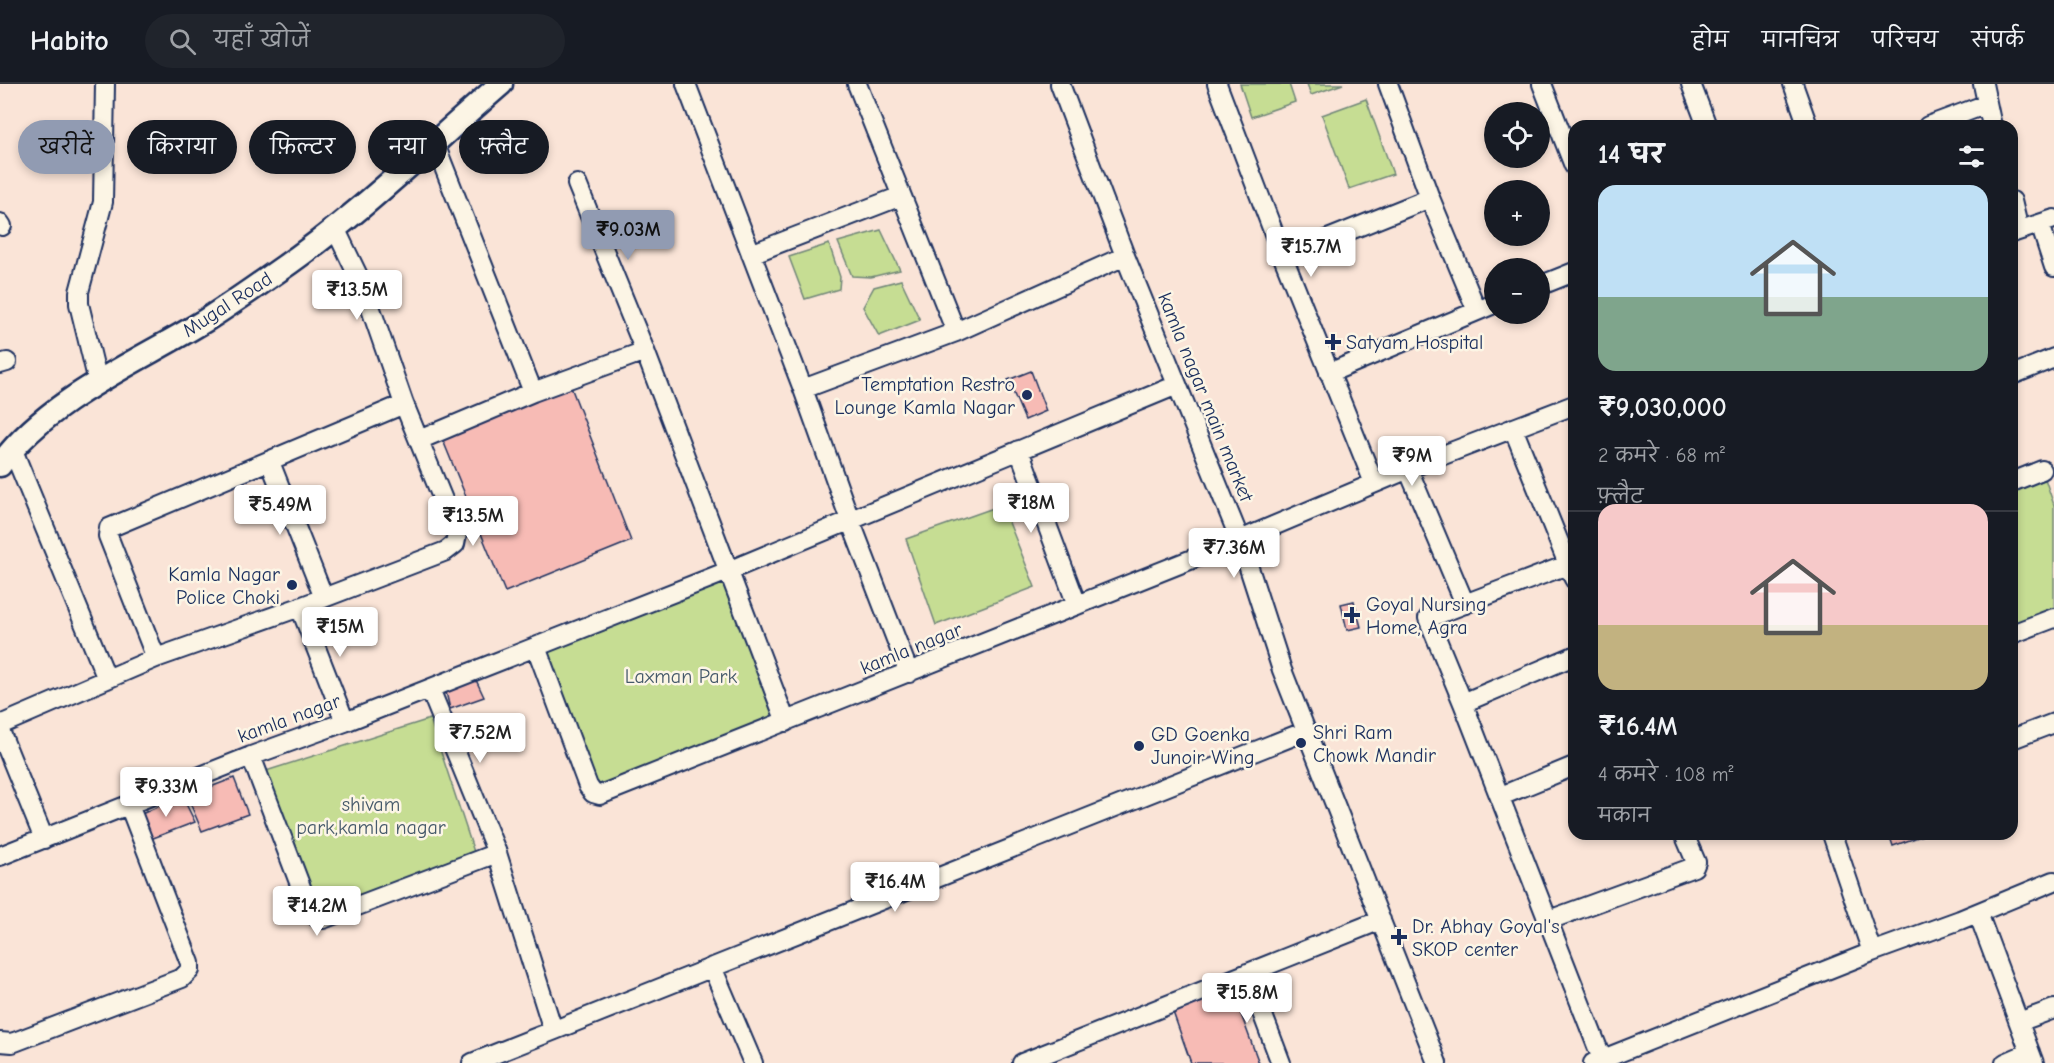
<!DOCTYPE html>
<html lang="hi">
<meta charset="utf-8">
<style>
body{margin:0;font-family:"Comic Neue","Playpen Sans Deva",sans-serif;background:#20242c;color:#f1f3f6;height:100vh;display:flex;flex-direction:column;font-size:22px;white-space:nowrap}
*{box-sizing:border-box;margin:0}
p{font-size:20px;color:#9ea1a6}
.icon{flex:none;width:33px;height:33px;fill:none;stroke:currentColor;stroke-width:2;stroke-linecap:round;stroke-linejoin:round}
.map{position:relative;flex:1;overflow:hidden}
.details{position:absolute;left:1568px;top:36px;width:450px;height:720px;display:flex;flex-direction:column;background:#171b24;border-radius:18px;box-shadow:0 3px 9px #0003}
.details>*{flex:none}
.top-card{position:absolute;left:18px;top:36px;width:570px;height:54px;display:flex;gap:12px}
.tools{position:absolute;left:1484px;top:18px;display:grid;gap:12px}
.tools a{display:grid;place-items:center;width:66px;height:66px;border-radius:50%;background:#171b24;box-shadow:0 3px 9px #0003;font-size:30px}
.price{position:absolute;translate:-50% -51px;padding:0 14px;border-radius:6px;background:#fff;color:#222;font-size:20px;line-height:39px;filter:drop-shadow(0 2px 3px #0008)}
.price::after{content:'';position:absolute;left:50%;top:36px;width:18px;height:14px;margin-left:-9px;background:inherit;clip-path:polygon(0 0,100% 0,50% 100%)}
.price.current{background:#919bb2;color:#111}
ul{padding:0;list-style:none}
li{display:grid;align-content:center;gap:12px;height:318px;padding:0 30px}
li+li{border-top:2px solid #363941}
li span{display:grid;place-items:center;height:186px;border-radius:18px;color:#555}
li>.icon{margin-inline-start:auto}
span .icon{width:108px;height:108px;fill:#fffc;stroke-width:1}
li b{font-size:26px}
h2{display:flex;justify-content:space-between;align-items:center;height:72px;padding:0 30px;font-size:26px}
.pill{padding:0 21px;border-radius:27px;background:#171b24;box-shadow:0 3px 9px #0003;font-size:21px;line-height:54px}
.pill.current{background:#919bb2;color:#111}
header{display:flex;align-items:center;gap:36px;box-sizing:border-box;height:84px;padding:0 30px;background:#171b24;border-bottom:2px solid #363941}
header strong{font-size:28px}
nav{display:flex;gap:33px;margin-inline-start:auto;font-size:21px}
.search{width:420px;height:54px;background:#20242c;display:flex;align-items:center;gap:15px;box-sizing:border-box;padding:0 21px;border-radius:33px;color:#9ea1a6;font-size:22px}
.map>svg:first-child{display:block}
</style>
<header>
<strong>Habito</strong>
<div class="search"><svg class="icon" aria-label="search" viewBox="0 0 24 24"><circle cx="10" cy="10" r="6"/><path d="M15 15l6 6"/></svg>यहाँ खोजें</div>
<nav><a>होम</a><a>मानचित्र</a><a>परिचय</a><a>संपर्क</a></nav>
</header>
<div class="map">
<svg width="2054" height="979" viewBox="0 0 2054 979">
<rect width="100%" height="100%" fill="#fae4d7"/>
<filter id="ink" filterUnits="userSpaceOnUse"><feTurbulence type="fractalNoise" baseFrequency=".0167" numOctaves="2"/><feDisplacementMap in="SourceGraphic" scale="12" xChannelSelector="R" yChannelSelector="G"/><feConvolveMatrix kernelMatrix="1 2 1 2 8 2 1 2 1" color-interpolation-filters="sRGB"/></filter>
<g filter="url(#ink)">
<path fill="#c6dd93" stroke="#708678" stroke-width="1.5" d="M1240 0H1289L1295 18 1251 33Z
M1307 0H1343L1311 11Z
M1366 15 1393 90 1349 105 1322 31Z
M881 146 900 186 871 193 852 192 838 158Z
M829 160 840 193 839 205 805 215 789 173Z
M901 196 920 236 879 252 863 223 874 203Z
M2042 386 2054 421V534L2012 550V398Z
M1002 421 1035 503 936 541 906 455Z
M728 487 786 638 600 711 536 563Z
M430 635 476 774 316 827 266 687Z"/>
<path fill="#f7bbb5" stroke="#1b2f5e" stroke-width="1.5" d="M1031 287 1046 327 1025 336 1008 296Z
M571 303 631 457 505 508 442 354Z
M1354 517 1361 543 1347 546 1341 520Z
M476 596 484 613 450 625 446 608Z
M234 694 248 730 202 747 187 712Z
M182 712 195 738 148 756 137 732Z
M1889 750H1921V752L1893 762Z
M1232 906 1259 979H1191L1173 928Z"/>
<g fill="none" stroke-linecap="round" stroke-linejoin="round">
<g stroke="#1b2f5e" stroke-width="22">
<path id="minor" d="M686 0 803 305 850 436 909 589
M857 0 956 248
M1060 0 1125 172 1240 456 1282 586 1437 979
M1217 0 1283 173 1374 399
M1388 0 1430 114 1477 227
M1542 0 1574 82
M1691 0 1707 42
M1793 0 1808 42
M1983 0 1992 42
M1928 42 1987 20
M434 58 533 308
M577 100 645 267
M2012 117 2019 146
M0 139 2 142
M2040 140 2054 183
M2012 149 2054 135
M751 170 901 112
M1283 173 1430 114
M1539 202 1574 188
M0 280 7 278
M1329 289 1494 220
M2012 291 2054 274
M98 298 79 220V208L103 118 105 0
M803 305 956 248 1125 172
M1513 344 1574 495
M419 356 533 308 645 267 786 638
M12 364 107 595
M1019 366 1077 521
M270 378 324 514
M1408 385 1465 520
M2012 398 2042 386
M300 523 345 638
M2012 550 2054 534
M536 563 588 702 593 709 600 711 1240 456 1425 378 1574 321
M1574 572 1463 619 1602 975
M156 574 108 452 109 444 404 320
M430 605 497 769 553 946
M1463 619 1428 534 1567 481
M0 641 156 574 300 523 446 467 455 460 457 450 404 320 363 202 335 144
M0 647 44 755
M2012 655 2054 639
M251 672 310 827 318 834 323 835 497 769
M1501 712 1574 682
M0 772 251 672 345 638 728 487 1177 301
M1978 829 2034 979
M1549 836 1694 783 1696 778 1684 750
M1872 868 1960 836 2054 797
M712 883 753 979
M1247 889 1281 979
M2019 938 2054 925
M0 958 12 959 182 894 190 886V879L129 721
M472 979 1306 647
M1022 979 1381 836
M1593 979 1872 868 1832 750
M2005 979 2030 968"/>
</g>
<g stroke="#1b2f5e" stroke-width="27">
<path id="tertiary" d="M0 381C49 314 138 278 206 236 231 220 254 204 278 187 358 132 428 63 501 0"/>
</g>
<use href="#minor" stroke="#fcf5e5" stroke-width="18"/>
<use href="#tertiary" stroke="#fcf5e5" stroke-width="22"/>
</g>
</g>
<g fill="#1b2f5e" stroke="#fcf5e5" stroke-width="2">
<path d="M1330 249h6v6h6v6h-6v6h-6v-6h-6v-6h6z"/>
<circle cx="1027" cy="311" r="6"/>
<circle cx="292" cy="501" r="6"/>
<path d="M1349 522h6v6h6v6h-6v6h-6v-6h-6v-6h6z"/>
<circle cx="1301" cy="659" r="6"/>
<circle cx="1139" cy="662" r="6"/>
<path d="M1396 844h6v6h6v6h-6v6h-6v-6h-6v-6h6z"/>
</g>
<g text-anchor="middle" stroke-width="5" stroke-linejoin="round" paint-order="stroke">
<g font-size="20" fill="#1b2f5e" stroke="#fcf5e5">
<text transform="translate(227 220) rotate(-33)" y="7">Mugal Road</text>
<text transform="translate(1206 313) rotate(68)" y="7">kamla nagar main market</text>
<text transform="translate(911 564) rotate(-22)" y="7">kamla nagar</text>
<text transform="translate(289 634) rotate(-20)" y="7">kamla nagar</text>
</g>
<g font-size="20" fill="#1b2f5e" stroke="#fcf5e5" text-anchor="start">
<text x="1346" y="265">Satyam Hospital</text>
<text x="1015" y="307" text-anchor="end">Temptation Restro<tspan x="1015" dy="23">Lounge Kamla Nagar</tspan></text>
<text x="280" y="497" text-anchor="end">Kamla Nagar<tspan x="280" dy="23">Police Choki</tspan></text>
<text x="1366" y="527">Goyal Nursing<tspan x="1366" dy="23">Home, Agra</tspan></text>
<text x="1313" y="655">Shri Ram<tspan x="1313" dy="23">Chowk Mandir</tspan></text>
<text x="1151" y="657">GD Goenka<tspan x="1151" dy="23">Junoir Wing</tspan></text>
<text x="1412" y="849">Dr. Abhay Goyal's<tspan x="1412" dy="23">SKOP center</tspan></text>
</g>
<g font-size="20" fill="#465a6b" stroke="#fcf5e5">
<text x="681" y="599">Laxman Park</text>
<text x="371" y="727">shivam<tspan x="371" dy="23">park,kamla nagar</tspan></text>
</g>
</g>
</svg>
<div class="tools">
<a><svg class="icon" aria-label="locate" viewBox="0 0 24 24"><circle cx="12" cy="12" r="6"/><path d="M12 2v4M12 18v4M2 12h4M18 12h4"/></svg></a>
<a>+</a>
<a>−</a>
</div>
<b class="price current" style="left:628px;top:177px">₹9.03M</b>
<b class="price" style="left:1311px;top:194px">₹15.7M</b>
<b class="price" style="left:357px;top:237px">₹13.5M</b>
<b class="price" style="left:1412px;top:403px">₹9M</b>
<b class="price" style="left:1031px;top:450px">₹18M</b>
<b class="price" style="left:280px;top:452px">₹5.49M</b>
<b class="price" style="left:473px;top:463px">₹13.5M</b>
<b class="price" style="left:1234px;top:495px">₹7.36M</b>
<b class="price" style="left:340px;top:574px">₹15M</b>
<b class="price" style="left:480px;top:680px">₹7.52M</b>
<b class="price" style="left:166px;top:734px">₹9.33M</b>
<b class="price" style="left:895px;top:829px">₹16.4M</b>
<b class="price" style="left:317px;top:853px">₹14.2M</b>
<b class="price" style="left:1247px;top:940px">₹15.8M</b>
<div class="top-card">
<a class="pill current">खरीदें</a>
<a class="pill">किराया</a>
<a class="pill">फ़िल्टर</a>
<a class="pill">नया</a>
<a class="pill">फ़्लैट</a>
</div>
<section class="details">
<h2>14 घर<svg class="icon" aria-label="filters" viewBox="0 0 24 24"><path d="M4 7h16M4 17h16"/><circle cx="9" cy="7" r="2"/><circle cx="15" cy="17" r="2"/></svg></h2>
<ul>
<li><span style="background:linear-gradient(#bfe0f5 60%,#7fa58c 0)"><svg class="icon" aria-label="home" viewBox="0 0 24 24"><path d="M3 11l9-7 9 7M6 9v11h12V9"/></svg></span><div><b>₹9,030,000</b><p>2 कमरे · 68 m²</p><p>फ़्लैट</p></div></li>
<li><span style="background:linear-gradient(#f6c9c9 65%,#c2b280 0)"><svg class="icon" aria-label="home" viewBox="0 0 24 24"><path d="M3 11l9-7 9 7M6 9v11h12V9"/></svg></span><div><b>₹16.4M</b><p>4 कमरे · 108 m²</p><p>मकान</p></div></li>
</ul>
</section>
</div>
